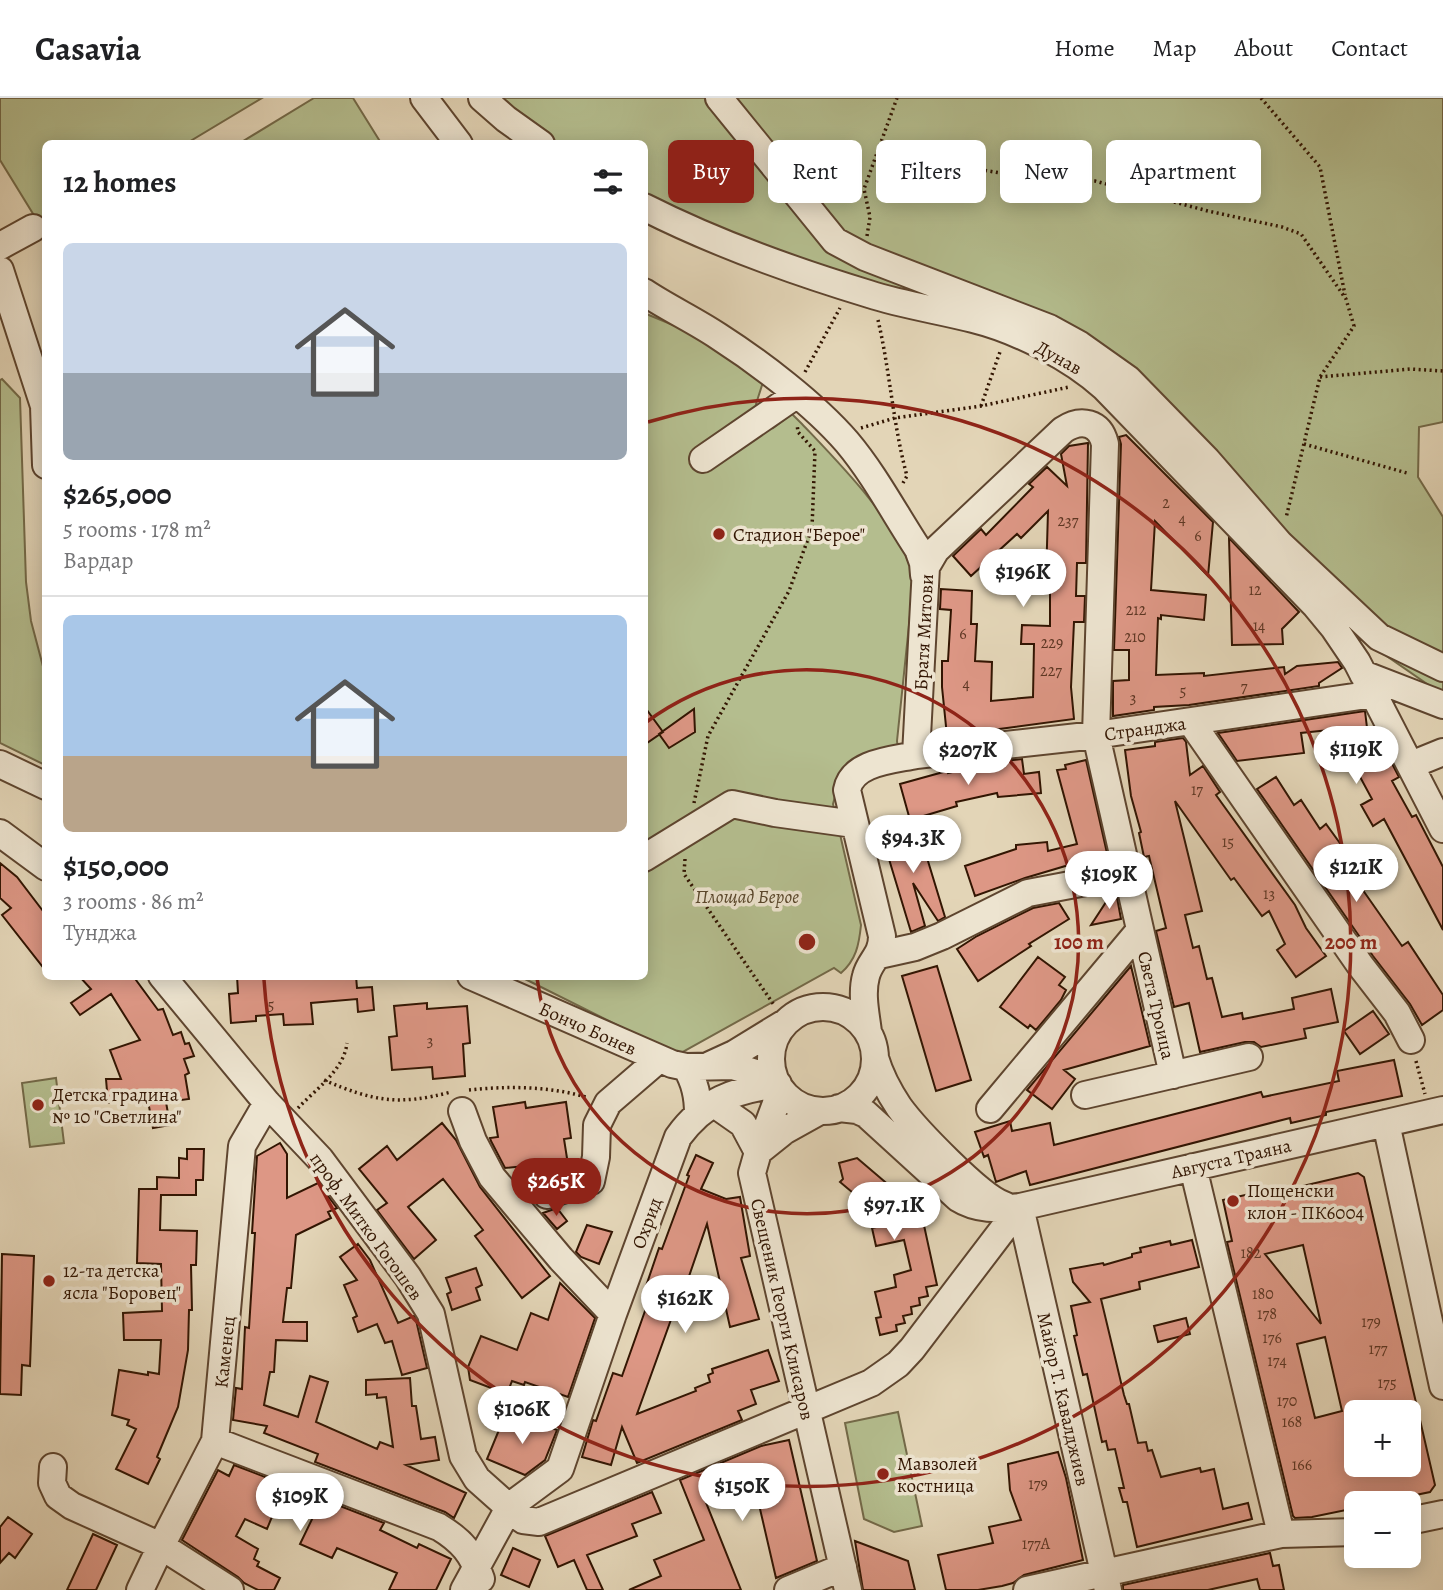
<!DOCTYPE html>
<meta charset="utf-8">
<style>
body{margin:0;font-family:Alegreya,serif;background:#f6f6f6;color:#202124;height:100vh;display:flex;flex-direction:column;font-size:26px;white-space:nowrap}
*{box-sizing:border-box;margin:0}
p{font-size:23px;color:#757577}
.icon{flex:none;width:38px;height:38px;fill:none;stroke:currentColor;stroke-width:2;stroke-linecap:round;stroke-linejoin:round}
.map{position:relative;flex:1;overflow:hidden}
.side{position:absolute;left:42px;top:42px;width:606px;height:840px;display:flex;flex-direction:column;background:#fff;border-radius:10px;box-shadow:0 4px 18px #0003}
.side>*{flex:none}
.top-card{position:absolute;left:668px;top:42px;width:665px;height:63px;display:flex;gap:14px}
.tools{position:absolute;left:1344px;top:1302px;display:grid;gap:14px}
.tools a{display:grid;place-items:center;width:77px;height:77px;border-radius:10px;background:#fff;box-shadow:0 4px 18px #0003;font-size:35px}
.price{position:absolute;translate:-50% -60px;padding:0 16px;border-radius:24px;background:#fff;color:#222;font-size:23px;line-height:46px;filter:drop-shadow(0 2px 4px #0008)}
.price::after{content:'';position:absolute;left:50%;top:42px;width:21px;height:16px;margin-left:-10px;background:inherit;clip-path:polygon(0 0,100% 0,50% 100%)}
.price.selected{background:#8f2418;color:#fff}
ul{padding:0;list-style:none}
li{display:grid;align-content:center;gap:14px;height:371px;padding:0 21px}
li+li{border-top:2px solid #e0e0e0}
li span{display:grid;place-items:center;height:217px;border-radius:10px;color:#555}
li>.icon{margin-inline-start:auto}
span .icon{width:126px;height:126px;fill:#fffc;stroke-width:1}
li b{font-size:30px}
h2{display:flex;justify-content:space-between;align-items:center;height:84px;padding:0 21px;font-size:30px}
.pill{padding:0 24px;border-radius:10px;background:#fff;box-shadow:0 4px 18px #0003;font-size:24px;line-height:63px}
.pill.selected{background:#8f2418;color:#fff}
header{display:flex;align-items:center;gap:42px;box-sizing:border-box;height:98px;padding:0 35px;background:#fff;border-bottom:2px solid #e0e0e0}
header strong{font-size:33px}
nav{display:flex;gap:38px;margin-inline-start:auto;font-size:24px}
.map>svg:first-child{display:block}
</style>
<header>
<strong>Casavia</strong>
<nav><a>Home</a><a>Map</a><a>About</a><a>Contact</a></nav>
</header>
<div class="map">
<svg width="1443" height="1492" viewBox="0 0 1443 1492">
<rect width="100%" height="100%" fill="#e3d5b7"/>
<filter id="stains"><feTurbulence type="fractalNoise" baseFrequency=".00286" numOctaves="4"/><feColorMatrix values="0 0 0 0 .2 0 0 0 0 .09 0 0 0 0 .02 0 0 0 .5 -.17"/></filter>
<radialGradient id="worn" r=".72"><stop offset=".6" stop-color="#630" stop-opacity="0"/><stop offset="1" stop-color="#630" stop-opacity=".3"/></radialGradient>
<path fill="#b4bd8e" stroke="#736948" stroke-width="2" d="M0 0H262L187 45 46 46V131L43 132 0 62Z
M314 0H353L381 45H240Z
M494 0H1443V324L1419 329 1418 379 1443 419V597L1362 541 1103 282 872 188 644 102V46L555 45Z
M644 215 690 234 763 284 756 306 773 330 792 316 802 326C839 365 894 420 911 471 913 479 912 489 912 498L897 643 899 658 837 691 833 706 861 827C859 847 856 862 841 875L834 870 677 957 521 879 644 878Z
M2 281 20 300 26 484 31 523 45 576V667L0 645V282Z
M56 980 64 1045 30 1049 22 985Z
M898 1314 922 1428 894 1434 864 1421 845 1325Z"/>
<path fill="#dd9785" stroke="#321502" stroke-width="2" fill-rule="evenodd" d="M1126 337 1213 424 1208 478 1155 423 1151 492 1206 497 1204 522 1161 517V521L1158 520 1156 577 1204 575V578L1284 569 1285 576 1297 568 1338 564 1342 570 1319 585V588L1189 607 1154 609V612L1113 618V583L1129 582V552H1114L1121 346 1119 339Z
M1088 345 1086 465H1077L1076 498H1085L1084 524H1074L1071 589 1074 621 947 638 942 589V563H948L951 512 940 511 941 491 972 493 971 526H977L975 563 992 564 991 603 1033 599 1034 546H1021L1022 527 1050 528V482H1046L1048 413 1021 440 1017 436 971 478 953 458 981 431 986 437 1033 389 1029 386 1047 369 1067 388 1061 356 1069 348Z
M1229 440 1299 514 1282 531 1283 546 1232 547Z
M644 608 663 634 644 647Z
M694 611 695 634 669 650 659 636Z
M1365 613 1368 638 1379 660 1387 656 1399 679 1392 683 1412 719 1416 717 1443 769V832L1384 721 1373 728 1361 707 1372 701 1352 664 1346 667 1329 632 1301 635 1304 655 1237 663 1218 635Z
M1183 640 1186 644 1190 677 1203 668 1220 694 1216 697 1295 807 1306 830 1326 858 1296 879 1277 852 1285 846 1269 813 1262 818 1234 780 1231 782 1175 703 1202 813 1185 817 1193 850 1199 848 1207 881 1212 880 1222 919 1242 915 1243 921 1294 911 1292 900 1331 891 1338 924 1304 931 1306 940 1261 949 1254 944H1245L1200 954 1189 905 1174 909 1156 833 1166 830 1149 758 1144 759 1139 735 1141 734 1131 698 1125 652 1155 648V644Z
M1022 661 1024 676 1039 674 1041 695 998 699 997 695 956 704 957 708 910 722 900 686 947 673 948 675 995 664Z
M1086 662 1109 764 1082 769 1090 763 1089 761 1025 780 975 798 965 768 1016 751V747L1047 744 1048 753 1077 746 1057 672 1066 671 1065 667Z
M1276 679 1294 707 1301 702 1320 731 1326 726 1342 748 1329 757 1346 782 1353 778 1402 848 1408 844 1443 897V912L1422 927 1410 906 1373 858 1257 691Z
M917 727 945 819 938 823 913 785 925 828 911 834 882 738Z
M0 765 17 779 46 817V873L2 817 11 810 0 800Z
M1116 794 1121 821 1091 827 1112 795Z
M1059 805 1069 821 1029 846 1031 848 978 883 957 851 977 838 1033 810Z
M1038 859 1065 879 1059 887 1066 892 1061 902 1036 932 1030 927 1028 930 1000 909Z
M937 868 971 982 936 993 902 878Z
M1131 868 1150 948 1064 972 1075 981 1052 1011 1027 992Z
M79 878H133L158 912 163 911 173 937 181 934 185 946 189 945 194 958 184 961 189 975 185 977 189 1001 166 1004 170 1027 153 1030 148 1003 108 1005 106 981H121L110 952 140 942 111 896 80 917 71 905 91 891Z
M237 878H356L357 890 372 889 374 912 358 914 357 901 311 905 313 926 284 927 283 916 256 918V923L231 925 229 896 238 895Z
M427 905V911L467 908 470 945 463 946 465 978 433 981 432 969 392 972 389 939 397 938 394 908Z
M1373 913 1389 936 1360 956 1344 933Z
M1394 962 1402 998 1326 1014V1017L1291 1025 1290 1020 1030 1087 1026 1073 996 1084 988 1057 984 1059 975 1034 1010 1023 1012 1033 1050 1025 1054 1047 1261 994 1263 999 1339 983 1337 973Z
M525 1004 526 1010 566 1004 571 1040 564 1041 569 1073 537 1078 535 1067 505 1070 491 1043 490 1040 498 1039 493 1009Z
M442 1025 456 1042 480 1089 550 1178 522 1200 475 1138 483 1132 443 1081 408 1109 436 1142 414 1161 377 1112 387 1105 359 1071 387 1048 397 1062Z
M280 1045 287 1056V1100L318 1085 337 1110 328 1114 331 1120 296 1137 291 1190H287L283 1224H307V1243L276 1242 274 1274H270L264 1307 298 1319 310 1278 328 1284 316 1324 377 1351 380 1344 393 1349 386 1299 377 1300V1296L366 1297V1282L410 1280 412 1308H416L421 1341 435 1339 439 1362 406 1367 466 1395 454 1420 445 1414 315 1364 318 1356 264 1335 267 1328 233 1322 236 1290 242 1291 245 1229 249 1230 255 1135H252L257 1058Z
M187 1051H204L203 1082H196V1097H161L160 1132 197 1133 196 1167H191L192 1212H189L188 1252 178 1309 157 1359 160 1361 148 1386 116 1371 136 1331 127 1327 129 1322 112 1317 119 1272 148 1277V1274L159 1276 161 1242H124L123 1215 162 1213 161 1166 137 1165 139 1091H157V1079L179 1080V1060L187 1061Z
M696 1057 713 1065 701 1091 726 1101 740 1099 750 1158 741 1160 759 1221 730 1229 707 1126 686 1187 701 1192 694 1211 677 1205 637 1316 696 1293 695 1290 710 1284 708 1277 713 1275 712 1271 768 1252 779 1283 751 1292 756 1306 738 1313 742 1322 637 1365 622 1329 611 1367 582 1359 593 1322 596 1323 613 1275 622 1278 651 1196 644 1194 659 1150 662 1151 689 1078 687 1077Z
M857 1060 911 1106 912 1111 920 1109 937 1187 926 1189 928 1198 919 1200 920 1207 911 1209 912 1216 903 1218 905 1225 896 1227 897 1233 880 1237 876 1220 881 1219 875 1194 896 1189 894 1177 911 1172 904 1142 876 1148 872 1130 890 1126 840 1084 843 1081 839 1065Z
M1358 1075 1364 1079 1435 1387 1430 1394 1377 1405H1356V1410L1312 1419 1295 1420 1293 1418 1227 1144 1232 1143 1223 1102 1276 1090 1277 1094ZM1303 1147 1321 1226 1265 1156ZM1325 1239 1342 1313 1315 1320 1297 1246ZM1356 1314H1409V1367H1355L1346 1328 1351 1348 1356 1347Z
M557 1110 567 1123 557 1131 543 1115Z
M587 1127 612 1134 599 1166 581 1159 576 1154Z
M1192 1142 1199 1169 1139 1184 1140 1191 1101 1201 1124 1297 1127 1306H1129L1138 1345 1146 1344 1148 1353 1152 1352 1161 1379 1200 1370 1201 1374 1214 1371 1223 1411 1248 1405 1252 1421 1137 1449 1127 1404H1123L1119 1390H1124L1115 1351 1108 1352 1106 1343 1102 1344 1087 1276 1083 1277 1074 1238 1077 1237 1071 1208 1090 1204 1073 1184 1070 1171 1103 1165 1104 1167 1132 1159V1156L1141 1154 1140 1150 1170 1143 1171 1147Z
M358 1146 370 1162 398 1225 414 1218 416 1222 427 1270 402 1277 392 1243 385 1245 377 1226 358 1234 353 1220 357 1218 344 1187 357 1182 340 1159Z
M2 1156 34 1158 30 1268 22 1267 21 1297 0 1296Z
M476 1170 482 1187 476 1190 480 1202 452 1212 447 1196 451 1194 446 1180Z
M560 1185 595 1220 568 1299 525 1284 524 1287 512 1283 507 1296 470 1282 468 1269 481 1238 517 1252 531 1215 548 1222Z
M1186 1220 1190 1236 1158 1244 1154 1228Z
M525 1319 557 1332 545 1362 525 1377 487 1361 501 1327 519 1334Z
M789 1342 817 1463 776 1480 751 1372 701 1392 741 1492H629L661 1478 654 1462 704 1442 680 1382 761 1348Z
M1058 1354 1066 1380 1083 1462 1024 1477 1013 1485 1002 1488 978 1492H946L938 1457 993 1445 989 1429 1021 1422 1010 1392 1008 1366Z
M234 1367 384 1425 380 1432 417 1450 419 1446 451 1461 436 1492H389L397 1475 337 1450 332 1460 300 1446 315 1415 280 1399 267 1431 245 1421 236 1438 258 1451 254 1461 259 1464 257 1468 280 1480 274 1492H258L244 1485 238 1479 182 1442 218 1372 229 1378Z
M652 1394 661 1415 632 1426 637 1438 587 1457 603 1492H587L574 1462 558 1469 545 1438Z
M8 1419 32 1436 15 1460 9 1455 0 1465V1429Z
M93 1436 117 1447 96 1492H67Z
M855 1443 908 1463 915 1492H863Z
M513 1450 540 1462 529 1489 501 1477Z
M1270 1455 1273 1468 1279 1467 1284 1492H1260L1257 1481 1208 1492H1123V1487Z"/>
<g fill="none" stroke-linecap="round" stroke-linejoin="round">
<g stroke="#5e452f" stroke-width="30">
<path id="minor" d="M424 0 459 46
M482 0 506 21 541 46
M719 0 835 143 865 159 1049 230 1080 247 1128 281 1207 362 1280 446 1379 539 1443 570
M644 109C715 145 793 173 869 196 903 207 938 212 973 221 1017 232 1071 259 1105 290L1315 507 1334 530 1357 564 1443 731
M0 148 33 130
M0 172 44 308 46 367
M644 194C668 210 694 222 718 238 760 265 814 306 847 344 874 376 895 416 918 451L923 465 924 477
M703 361 796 297
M1363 576 1443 607
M1191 624 1360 867 1397 915 1411 942
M916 657 1096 637 1374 596
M0 666 46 688
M1411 667 1443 654
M0 735 46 769
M644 760 732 706 775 715 854 726
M879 857 915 849 942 838 1028 795 1128 776
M162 878 267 1005 320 1061 408 1179 431 1216 463 1358 477 1381 523 1422 539 1424 871 1285 898 1266 912 1251 1020 1109
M471 878 672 966 686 969 733 968 775 981
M771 961a52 52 0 1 1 104 0a52 52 0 1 1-104 0Z
M868 934C866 917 861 896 866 878 870 862 882 858 882 838L847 692C852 664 893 662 916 657L926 469 936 452 1063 332C1081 320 1100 324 1105 346L1096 637 1173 977
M875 960C880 977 889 994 899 1009 915 1031 980 1099 1004 1107
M710 967 734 956 783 926
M686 969C695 985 698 998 698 1016
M781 992 758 1054 752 1075 848 1492
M1085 997 1249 959
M713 1005 743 1026 758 1054
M839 1010 857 1012 866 1016 958 1100C977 1112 998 1111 1020 1109L1443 1012
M990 1011 1140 832
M462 1013 473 1043 492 1079 561 1161 613 1216
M1386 1025 1443 1288
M759 1053 784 1033 820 1013
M1193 1069 1281 1436
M547 1097 591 1083 596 1059 597 1027 608 1005 658 962
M1020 1109 1108 1492
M215 1343 439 1429C462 1443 473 1456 481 1481
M53 1369 52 1385 58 1398 72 1408 161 1448 230 1492
M1409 1423 1443 1416
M140 1492 161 1448 215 1343 242 1048 267 1005
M464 1492 510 1408 560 1371 613 1216 678 1039C704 1003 734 992 778 986
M788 1492 843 1469
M1027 1492 1281 1436 1356 1434"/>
</g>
<path stroke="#321502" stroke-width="3.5" stroke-dasharray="2 3.5" stroke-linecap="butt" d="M1261 0 1320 69 1345 197
M878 47 977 71 1035 81 1095 83 1208 113 1282 129 1301 136 1346 201 1354 228 1320 279 1286 420
M867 138 870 119 864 91 897 0
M878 222C890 273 893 327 907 378L903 385
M805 274 840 210
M1320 279 1410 271 1443 273
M981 308 1001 251
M861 330 895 320 981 308 1069 289
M1304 346 1407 375
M694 705 708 638 789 493 812 430 815 353 798 334 797 326
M685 761 684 776 774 907
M1416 963 1425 996
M324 982C373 1003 398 1008 451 994
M469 992C507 988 548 988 586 999
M298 1010C316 991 344 972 347 945"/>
<use href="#minor" stroke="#ede4d0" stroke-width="26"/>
</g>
<g fill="none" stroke="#8f2418" stroke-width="3.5">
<path d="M645 625A272 272 0 1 1 537 880"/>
<path d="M648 324A544 544 0 1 1 264 882"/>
</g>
<g fill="#8f2418" stroke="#ede4d0" stroke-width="2.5">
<circle cx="719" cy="436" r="7"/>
<circle cx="38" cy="1007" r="7"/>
<circle cx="1233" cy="1103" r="7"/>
<circle cx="49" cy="1183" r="7"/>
<circle cx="883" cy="1376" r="7"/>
</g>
<g text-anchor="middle" stroke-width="7" stroke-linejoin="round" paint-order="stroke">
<g font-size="16" fill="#5d3623">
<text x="1166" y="410">2</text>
<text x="1182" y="426">4</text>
<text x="1068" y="428">237</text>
<text x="1198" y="443">6</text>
<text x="1255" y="497">12</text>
<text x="1136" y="517">212</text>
<text x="1259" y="533">14</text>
<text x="963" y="541">6</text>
<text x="1135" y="544">210</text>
<text x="1052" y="550">229</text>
<text x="1051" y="578">227</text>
<text x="966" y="591">4</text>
<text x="1244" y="594">7</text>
<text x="1183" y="598">5</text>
<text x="1133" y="605">3</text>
<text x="1197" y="697">17</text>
<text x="1228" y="749">15</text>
<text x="1269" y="801">13</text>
<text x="271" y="912">5</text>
<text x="430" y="948">3</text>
<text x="1251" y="1160">182</text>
<text x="1263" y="1201">180</text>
<text x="1267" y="1221">178</text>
<text x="1371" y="1229">179</text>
<text x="1272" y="1245">176</text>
<text x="1378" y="1256">177</text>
<text x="1277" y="1268">174</text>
<text x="1387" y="1290">175</text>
<text x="1287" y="1308">170</text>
<text x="1292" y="1329">168</text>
<text x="1302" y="1372">166</text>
<text x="1038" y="1391">179</text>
<text x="1036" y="1451">177A</text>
</g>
<g font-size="19" fill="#321502" stroke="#ede4d0">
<text transform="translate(1059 259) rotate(29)" y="7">Дунав</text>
<text transform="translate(923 534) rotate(-87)" y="7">Братя Митови</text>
<text transform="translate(1145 630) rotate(-8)" y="7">Странджа</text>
<text transform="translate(1157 907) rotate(77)" y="7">Света Троица</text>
<text transform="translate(588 930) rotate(24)" y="7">Бончо Бонев</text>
<text transform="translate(1231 1060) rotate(-13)" y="7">Августа Траяна</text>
<text transform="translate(646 1125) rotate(-70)" y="7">Охрид</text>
<text transform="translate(367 1128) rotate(54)" y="7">проф. Митко Гогошев</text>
<text transform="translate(783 1211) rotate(77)" y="7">Свещеник Георги Клисаров</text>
<text transform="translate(224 1254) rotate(-84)" y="7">Каменец</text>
<text transform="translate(1064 1301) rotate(77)" y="7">Майор Т. Кавалджиев</text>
</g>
<g font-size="19" fill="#321502" stroke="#ede4d0" text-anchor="start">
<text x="733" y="443">Стадион "Берое"</text>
<text x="52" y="1003">Детска градина<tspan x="52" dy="22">№ 10 "Светлина"</tspan></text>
<text x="1247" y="1099">Пощенски<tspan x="1247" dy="22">клон - ПК6004</tspan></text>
<text x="63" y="1179">12-та детска<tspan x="63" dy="22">ясла "Боровец"</tspan></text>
<text x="897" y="1372">Мавзолей<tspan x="897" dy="22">костница</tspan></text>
</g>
<g font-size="19" font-style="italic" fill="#59472c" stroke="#ede4d0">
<text x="747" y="805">Площад Берое</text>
</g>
</g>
<circle cx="807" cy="844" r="10" fill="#8f2418" stroke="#ede4d0" stroke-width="3.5"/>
<g font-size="21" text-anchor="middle" font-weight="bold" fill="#8f2418" stroke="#ede4d0" stroke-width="7" stroke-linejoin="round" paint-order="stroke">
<text x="1079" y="851">100 m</text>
<text x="1351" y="851">200 m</text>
</g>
<rect width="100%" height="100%" filter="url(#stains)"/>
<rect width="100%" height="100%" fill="url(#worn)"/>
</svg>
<div class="tools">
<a>+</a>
<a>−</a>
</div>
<b class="price" style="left:1023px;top:511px">$196K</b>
<b class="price" style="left:1356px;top:688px">$119K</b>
<b class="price" style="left:968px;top:689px">$207K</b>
<b class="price" style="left:913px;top:777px">$94.3K</b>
<b class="price" style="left:1356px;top:806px">$121K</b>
<b class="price" style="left:1109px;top:813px">$109K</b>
<b class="price selected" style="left:556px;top:1120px">$265K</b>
<b class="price" style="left:894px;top:1144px">$97.1K</b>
<b class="price" style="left:685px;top:1237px">$162K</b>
<b class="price" style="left:522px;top:1348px">$106K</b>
<b class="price" style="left:742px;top:1425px">$150K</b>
<b class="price" style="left:300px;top:1435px">$109K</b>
<div class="top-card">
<a class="pill selected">Buy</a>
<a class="pill">Rent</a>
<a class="pill">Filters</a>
<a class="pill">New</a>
<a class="pill">Apartment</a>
</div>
<section class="side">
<h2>12 homes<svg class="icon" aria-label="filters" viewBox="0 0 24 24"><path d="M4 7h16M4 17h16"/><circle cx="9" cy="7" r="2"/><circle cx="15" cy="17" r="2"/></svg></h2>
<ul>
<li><span style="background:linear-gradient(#c9d6e8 60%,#9aa5b1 0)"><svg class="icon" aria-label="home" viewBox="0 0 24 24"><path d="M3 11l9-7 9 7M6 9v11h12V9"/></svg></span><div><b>$265,000</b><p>5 rooms · 178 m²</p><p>Вардар</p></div></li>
<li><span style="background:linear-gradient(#a9c7e8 65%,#b9a48a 0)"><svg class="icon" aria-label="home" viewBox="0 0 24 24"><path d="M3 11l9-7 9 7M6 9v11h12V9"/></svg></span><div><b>$150,000</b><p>3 rooms · 86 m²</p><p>Тунджа</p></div></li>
</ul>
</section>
</div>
